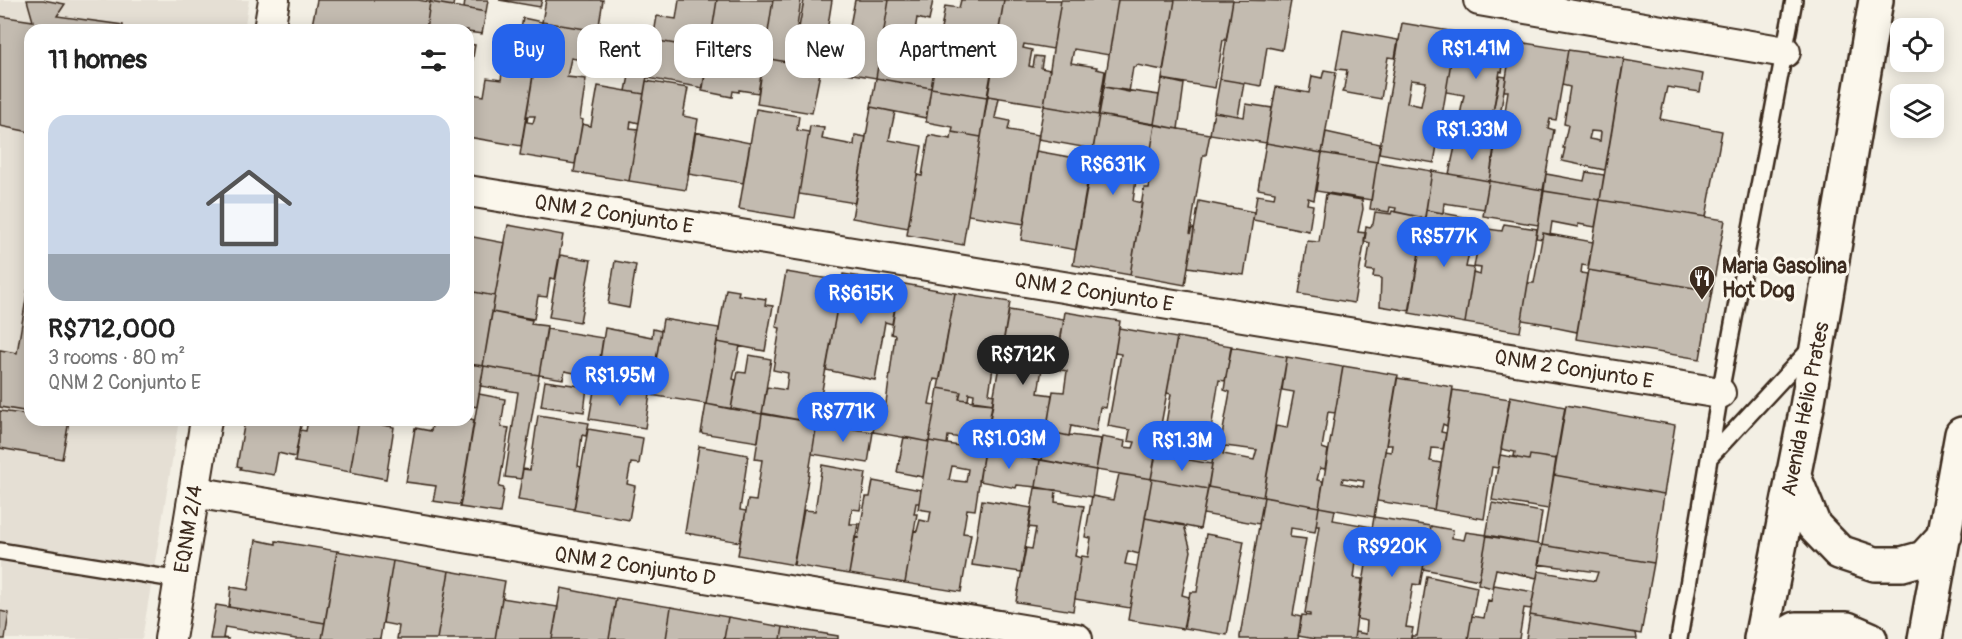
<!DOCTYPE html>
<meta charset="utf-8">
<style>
body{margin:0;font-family:Pangolin,sans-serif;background:#f2f2f2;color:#222;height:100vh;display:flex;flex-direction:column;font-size:22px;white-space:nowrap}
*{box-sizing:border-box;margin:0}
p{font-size:20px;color:#767676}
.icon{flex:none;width:33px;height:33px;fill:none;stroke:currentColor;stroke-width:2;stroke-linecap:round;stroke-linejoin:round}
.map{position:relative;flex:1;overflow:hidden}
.details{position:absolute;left:24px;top:24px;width:450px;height:402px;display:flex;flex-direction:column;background:#fff;border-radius:18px;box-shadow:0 3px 15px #0003}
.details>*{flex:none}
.banner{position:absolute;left:492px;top:24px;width:570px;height:54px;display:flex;gap:12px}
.tools{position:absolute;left:1890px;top:18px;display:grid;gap:12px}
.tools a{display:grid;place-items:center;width:54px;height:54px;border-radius:12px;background:#fff;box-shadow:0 3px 15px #0003;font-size:30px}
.price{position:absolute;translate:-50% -51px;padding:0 14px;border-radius:21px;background:#2563eb;color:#fff;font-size:20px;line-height:39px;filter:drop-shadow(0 2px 3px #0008)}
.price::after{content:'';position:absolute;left:50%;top:36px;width:18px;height:14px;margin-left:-9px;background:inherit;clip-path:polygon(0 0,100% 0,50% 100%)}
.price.selected{background:#222;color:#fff}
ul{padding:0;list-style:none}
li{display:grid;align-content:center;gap:12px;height:318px;padding:0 24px}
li+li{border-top:2px solid #e0e0e0}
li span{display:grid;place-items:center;height:186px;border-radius:18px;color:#555}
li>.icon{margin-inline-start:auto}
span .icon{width:108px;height:108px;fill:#fffc;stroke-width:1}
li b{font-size:26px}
h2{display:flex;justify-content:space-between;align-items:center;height:72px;padding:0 24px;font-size:26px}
.tag{padding:0 21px;border-radius:18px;background:#fff;box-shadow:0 3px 15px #0003;font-size:21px;line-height:54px}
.tag.selected{background:#2563eb;color:#fff}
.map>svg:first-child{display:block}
</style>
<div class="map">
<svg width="1962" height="639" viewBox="0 0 1962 639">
<rect width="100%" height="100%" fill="#f3efe4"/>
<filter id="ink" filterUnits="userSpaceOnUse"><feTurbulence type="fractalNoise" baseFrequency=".0167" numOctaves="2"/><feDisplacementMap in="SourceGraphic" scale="12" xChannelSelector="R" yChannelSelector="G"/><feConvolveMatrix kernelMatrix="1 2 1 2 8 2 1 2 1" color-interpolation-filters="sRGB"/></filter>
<g filter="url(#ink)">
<path fill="#e5dfd4" d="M0 0H249L244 30H30V420H179L142 639H0Z"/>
<path fill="#c3bbb0" stroke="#3b2a1e" stroke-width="1.5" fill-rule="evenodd" d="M27 0H43L65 4 57 16 123 25V30H30V132L0 126V16L33 21Z
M317 0H418L430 2 426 30H380L369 26V30H311Z
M431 0H454L453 6 430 2Z
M462 0H488L486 12 464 8 465 1Z
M499 0H542L540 7Z
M546 0H603L598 31 542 22Z
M679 0H717L709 50 653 40 657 16 676 19Z
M717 0H773L764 57 709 49Z
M773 0H801L796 33H798L804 0H832L821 68 764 58Z
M855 0H889L876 78 840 72 843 58 840 57 843 40 846 41 848 36Z
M889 0H933L929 21 917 18 914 38 939 41 931 88 876 78Z
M961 0H1004L987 97 931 88 945 6 959 8Z
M1004 0H1061L1053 49 1024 44 1023 48 1032 50 1029 66 1033 67 1035 56 1043 57 1041 68 1050 70 1044 105 988 96Z
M1061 0H1118L1109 55 1074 49 1071 63 1097 67 1096 69 1105 71 1098 115 1044 106Z
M1118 0H1175L1163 70 1137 65 1136 67H1133L1129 92 1104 87Z
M1175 0H1233L1226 40H1223L1215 88 1162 79Z
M1233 0 1291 1 1282 50 1267 47 1261 86 1220 79Z
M430 2 486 12 482 34 468 32V30H426Z
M523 18 542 22 521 146 468 137V118L472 94 484 96 487 78 501 80 503 66 510 68 514 45H518Z
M542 22 598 31 593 62 571 58 567 77 586 79 580 119 583 120 575 164 520 155ZM528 116H535L533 123 527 122Z
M1402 23 1456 32 1434 163 1379 153ZM1411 80 1426 82 1421 106 1407 103Z
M1343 30 1398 40 1395 58 1388 57 1381 99 1342 92 1344 88 1347 70 1336 69Z
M598 31 653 40 644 94 626 91 630 71 592 63Z
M1456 32 1507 42 1502 72 1500 71 1489 135H1491L1490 140 1471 136 1472 127 1458 125 1464 95 1446 92Z
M653 40 709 50 703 88 647 78Z
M1512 41 1568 50 1556 120 1550 119 1548 128 1554 130 1543 190 1489 181 1500 118 1504 119 1508 91H1504Z
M468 44 475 45 471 69 468 68Z
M709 49 764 57 758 93 739 90V92L733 91 732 97 702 91Z
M1568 50 1624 58 1605 170 1562 161 1565 148H1563L1568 125 1564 124 1570 87 1562 85ZM1591 131 1601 132 1600 141 1589 139Z
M764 58 821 68 812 113 757 104Z
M1624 60 1703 74 1700 92 1667 87 1660 119 1722 131 1706 217 1600 200Z
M1324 70 1336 72 1322 153 1266 143 1276 87 1309 93 1312 76 1322 78Z
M1500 76 1506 77 1498 129 1490 128Z
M876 78 931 88 926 118 871 107Z
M1162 79 1184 84 1178 129 1154 124Z
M1220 79 1244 83 1238 116 1214 112Z
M646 81 688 88 683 116 698 119 686 190 629 181Z
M598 86 644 94 639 123 631 121 630 128 638 129 629 181 574 172 582 124 591 126Z
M1104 87 1159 95 1154 124 1099 115Z
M931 88 987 97 981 137 952 132 953 127 926 122Z
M988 96 999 98 995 118 1010 121 1008 130 1039 135 1024 224 968 215Z
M1246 104 1272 108 1266 143 1210 134 1214 112 1244 117Z
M1044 106 1099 115 1093 149 1038 139Z
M871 107 895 112 889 140 922 146 908 228 852 218Z
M756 109 799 116 797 130 809 132 795 218 739 209Z
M1099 115 1155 125 1148 167 1138 166 1133 201 1142 203 1130 275 1073 265Z
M1155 125 1210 134 1206 155H1203L1190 234 1192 228 1194 229 1185 285 1130 275 1144 188H1149L1151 175 1147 174Z
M810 126 824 128 822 139 854 145 855 135 866 137 855 203 799 194Z
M695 132 750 143 743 183 688 174Z
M952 132 981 137 963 245 907 235 917 175 922 176 929 135 951 139Z
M1326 132 1380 144 1377 162 1322 153Z
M1456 142 1494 148 1489 181 1449 174Z
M1266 143 1322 153 1314 200 1308 198 1307 204 1313 205 1309 231 1253 220 1257 195 1274 198 1275 192 1258 189Z
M1036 151 1092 161 1076 250 1021 240Z
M1322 153 1377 162 1371 200 1316 191Z
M1377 162 1432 171 1425 218 1395 212 1396 208 1390 207 1389 212 1370 209Z
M1432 171 1489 181 1484 209 1444 203 1443 213 1426 210Z
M1586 172 1604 175 1600 200 1544 191 1546 174 1584 181Z
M1489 181 1543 190 1538 225 1483 216Z
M1544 191 1600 200 1595 227 1578 224V227L1552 222 1550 235 1543 233 1542 239 1536 238Z
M1326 194 1362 200 1363 209 1358 232 1366 233 1354 303 1299 294 1307 241 1319 242Z
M1600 200 1725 220 1712 291 1588 270Z
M1199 201 1254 212 1244 275 1188 267Z
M1426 210 1476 219 1466 267 1474 268 1465 323 1409 313Z
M1392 211 1425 218 1410 311 1380 306 1381 278 1373 277 1374 271 1366 270 1370 243 1364 241 1366 226 1370 227 1373 224 1375 212 1391 214Z
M1504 224 1537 229 1520 332 1465 323 1473 273 1480 275 1481 268 1474 267 1481 228 1502 231Z
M508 225 563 235 555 279 550 278 547 297 538 296 534 319 492 312Z
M1543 233 1593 242 1588 266 1582 265 1581 273 1587 274 1577 332 1552 327V325L1522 320 1528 283H1534Z
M468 236 505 243 495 296 468 291Z
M560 255 591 260 580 322 549 317Z
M615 261 636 265 629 308 608 304Z
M1588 270 1712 291 1700 359 1576 339Z
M786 272 842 281 816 423 762 413 767 387 786 390 788 373 773 370 780 328 776 327Z
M843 274 899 283 892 324 885 322 875 380 826 370Z
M30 275V412L0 407V350L17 353Z
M899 283 955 293 940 380 934 379 929 404 935 405 929 442 873 432 877 409 885 411 895 335 891 334Z
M726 289 739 291 738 295 766 299 765 305 773 306 765 351 717 342Z
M474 292 495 296 483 366 468 364V332Z
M955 293 1010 302 1003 343 997 342 989 394 994 395 993 404 973 402 974 394 969 393 968 400 959 399 961 392 938 388Z
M1009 310 1064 319 1058 352 1045 350 1038 393 1052 395 1042 460 984 450Z
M492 312 532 320 531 324 547 326 539 375 483 366Z
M1065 312 1120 321 1106 408 1100 407 1096 431 1071 426 1069 436 1046 431 1053 391 1064 392 1067 371 1056 369Z
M663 319 719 328 706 404 650 395Z
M605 328 652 337 653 329 661 331 650 394 631 391 633 383 623 381 621 389 596 385Z
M1119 328 1177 338 1151 479 1096 470 1102 437 1125 441 1124 447 1133 448 1135 442 1128 441 1130 430 1108 426 1121 354 1115 353Z
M547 329 603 338 596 385 578 381 579 374 565 371 563 379 539 375Z
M1177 337 1232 346 1225 381 1219 380 1206 460 1161 452 1171 394 1167 393Z
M717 342 740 346 733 379 736 380 731 409 706 404Z
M1231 347 1287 357 1263 497 1208 487 1216 440 1221 441 1230 392 1224 390ZM1225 446 1257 450V449L1254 460 1223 454Z
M749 355 771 359 762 414 731 409 738 372 746 373Z
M1287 357 1343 367 1335 413 1328 412 1322 448 1328 450 1325 469 1320 468 1317 480 1323 481 1319 507 1263 497 1276 426 1287 428 1294 392 1282 390Z
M468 364 484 366 477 407 468 405Z
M484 366 539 375 521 479 505 477 518 392 480 386Z
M1343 366 1398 375 1374 517 1319 507ZM1343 478 1364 481 1363 487 1342 483Z
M1397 378 1453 387 1447 426 1443 424 1441 432 1446 433 1443 449 1432 448 1431 457 1430 461 1441 463 1434 510 1377 501 1385 451 1391 452 1392 445H1386Z
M545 381 587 387 584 412 541 406Z
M595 385 650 394 645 428 589 419Z
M938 388 961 392 959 399 993 404 984 450 960 446 962 438 948 436 947 444 929 441Z
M1453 390 1510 399 1498 468 1492 467 1484 519 1434 510Z
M479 394 505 399 501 427 509 428 499 487 504 488 500 513 460 507Z
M1510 396 1565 407 1556 459 1530 455 1529 460 1518 458 1514 456 1515 452 1501 449Z
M706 404 762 414 758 442 701 433Z
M1566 405 1675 425 1664 494 1554 475Z
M0 411 30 415V420L69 421 62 459 0 448Z
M762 414 817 423 794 565 738 555 748 500 756 501 762 460 755 459Z
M538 415 589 423 586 436 582 435 578 466 581 467 574 509 518 500 523 469 530 470Z
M468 418 474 420 460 505 433 501 436 486 406 482 415 428 431 431 433 420H468Z
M245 420H302L295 457 278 453 274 475 240 469 241 467 237 466Z
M308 420H359L350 472 295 462 300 430 306 431Z
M359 420H377L376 424 394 427 386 479 350 472Z
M817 423 873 432 868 463 812 454Z
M588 429 643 438 639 464 631 463 627 484 635 486 629 520 574 510Z
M1046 431 1069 436 1070 435 1101 439 1096 470 1042 460Z
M904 437 929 442 923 477 897 472Z
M929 441 984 450 975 510 967 509 963 533 971 534 961 592 905 583 914 530 917 531 920 520 929 522 931 511 918 509ZM952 466 968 469 966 482 949 480Z
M699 446 748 455 740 510 746 511 740 542 685 533Z
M984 450 1040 460 1036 487 1017 485 1016 488 979 481Z
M1156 454 1212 464 1208 489 1151 479Z
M1500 455 1529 460 1530 455 1556 459 1548 509 1492 500Z
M1040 460 1096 470 1092 497 1036 487Z
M822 465 866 473 860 510 852 509 850 524H858L849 574 793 565 804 510 815 511Z
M1119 474 1152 479 1139 554 1128 551 1125 564 1137 566 1130 608 1075 599 1081 558 1082 556 1088 557 1091 538 1085 537 1092 496 1113 500Z
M1554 475 1664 494 1654 563 1542 545Z
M1152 479 1208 489 1200 529 1145 518Z
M873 481 921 490 919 503H916L914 514H917L905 583 849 574 855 537 858 538 866 497H870Z
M1208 487 1264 497 1259 524 1203 514Z
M1035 488 1056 490 1055 502 1084 506 1075 556 1081 558 1073 611 1016 602 1026 548 1032 549 1036 528 1028 527Z
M1264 497 1319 507 1315 532 1291 528 1290 537 1306 539 1293 615 1301 617 1298 639H1240V636Z
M982 500 1032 508 1021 572 972 565Z
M1492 503 1542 512 1537 544 1486 536Z
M1319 507 1335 510 1333 520 1372 527 1364 563 1356 562 1354 578 1362 579 1354 639H1315L1298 636 1302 615 1310 616V614L1305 613 1319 526H1316Z
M1374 517 1431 526 1420 585 1413 584 1406 627 1413 628 1411 639H1354L1355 632 1366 634 1367 621 1357 619Z
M1145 518 1184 525 1191 551 1182 595 1189 597 1183 629 1128 620Z
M1431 526 1453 530 1452 538 1464 540 1466 532 1487 535 1479 580 1423 569Z
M1206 534 1244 541 1227 635 1184 628 1190 592H1197Z
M1487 535 1542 545 1537 578 1496 569 1492 588 1478 584Z
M256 540 276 544V541L337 551 325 623 229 607 231 587 248 590Z
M1542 545 1654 563 1641 634 1530 615 1538 571 1595 581 1598 572 1538 564Z
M337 551 393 561 380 639H322Z
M393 561 449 571 437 639H397L399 626 383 623Z
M449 571 505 581 495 639H437Z
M1427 576 1477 587 1468 639H1411V636H1417Z
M1494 585 1534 592 1531 609 1524 608 1519 639H1468L1472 616 1484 618 1488 600 1491 601Z
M561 588 616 599 609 639H552Z
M502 598 558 607 552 639H495Z
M616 598 671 607 666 639H609Z
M216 605 325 623 322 639H296L225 627 223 638 229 639H210Z
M671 607 728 617 724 639H666Z
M0 611 9 613 5 639H0Z
M1530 615 1636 633 1637 639H1526Z
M728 617 783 627 781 639H724Z
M783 627 838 636V639H781Z"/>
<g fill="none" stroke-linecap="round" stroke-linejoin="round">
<g stroke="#3b2a1e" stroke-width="20">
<path id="lane" d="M1709 458 1811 348
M0 551 180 580
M1679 639 1720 393 1794 0"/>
</g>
<g stroke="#3b2a1e" stroke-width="34">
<path id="street" d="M1479 0 1785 52
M269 30 274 0
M468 191 1720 393
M194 492 1077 639
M170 639 206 420"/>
</g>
<g stroke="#3b2a1e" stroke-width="38">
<path id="primary" d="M1793 474 1814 526 1839 552 1875 564H1902L1924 558 1945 535
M1761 639 1807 407 1876 0
M1779 639 1796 629H1847L1870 639
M1925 639 1962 434"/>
</g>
<use href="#lane" stroke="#fbf7ec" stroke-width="15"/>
<use href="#street" stroke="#fbf7ec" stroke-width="30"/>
<use href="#primary" stroke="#fbf7ec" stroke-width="33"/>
</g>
</g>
<defs>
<g id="restaurant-pin" transform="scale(1.35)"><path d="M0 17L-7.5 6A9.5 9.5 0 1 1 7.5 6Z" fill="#3b2a1e" stroke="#fbf7ec"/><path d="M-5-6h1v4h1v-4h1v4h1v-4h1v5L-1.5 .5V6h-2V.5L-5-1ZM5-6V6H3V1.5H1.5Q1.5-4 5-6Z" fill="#fff"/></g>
</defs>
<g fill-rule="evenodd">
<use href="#restaurant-pin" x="1702" y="278"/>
</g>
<g text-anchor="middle" stroke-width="6" stroke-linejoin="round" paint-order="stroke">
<g font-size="21" fill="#3b2a1e" stroke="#fbf7ec">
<text transform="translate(614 214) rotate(9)" y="7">QNM 2 Conjunto E</text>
<text transform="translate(1094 292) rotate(9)" y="7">QNM 2 Conjunto E</text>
<text transform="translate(1574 369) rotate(9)" y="7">QNM 2 Conjunto E</text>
<text transform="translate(1805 409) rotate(-79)" y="7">Avenida Hélio Prates</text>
<text transform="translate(188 529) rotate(-81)" y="7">EQNM 2/4</text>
<text transform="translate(635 566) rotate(9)" y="7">QNM 2 Conjunto D</text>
</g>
<g font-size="21" font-weight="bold" fill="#3b2a1e" stroke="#fbf7ec" text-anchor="start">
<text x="1722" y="273">Maria Gasolina<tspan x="1722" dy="24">Hot Dog</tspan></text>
</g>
</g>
</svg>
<div class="tools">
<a><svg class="icon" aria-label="locate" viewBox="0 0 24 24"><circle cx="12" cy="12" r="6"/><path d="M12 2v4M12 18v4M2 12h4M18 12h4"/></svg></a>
<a><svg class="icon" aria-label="layers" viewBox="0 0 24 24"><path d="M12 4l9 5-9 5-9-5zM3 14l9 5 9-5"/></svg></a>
</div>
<b class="price" style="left:1476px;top:80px">R$1.41M</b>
<b class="price" style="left:1472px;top:161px">R$1.33M</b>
<b class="price" style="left:1113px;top:196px">R$631K</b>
<b class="price" style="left:1444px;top:268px">R$577K</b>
<b class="price" style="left:861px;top:325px">R$615K</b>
<b class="price selected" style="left:1023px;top:386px">R$712K</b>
<b class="price" style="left:620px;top:407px">R$1.95M</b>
<b class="price" style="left:843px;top:443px">R$771K</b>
<b class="price" style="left:1009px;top:470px">R$1.03M</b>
<b class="price" style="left:1182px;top:472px">R$1.3M</b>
<b class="price" style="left:1392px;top:578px">R$920K</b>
<div class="banner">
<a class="tag selected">Buy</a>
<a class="tag">Rent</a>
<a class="tag">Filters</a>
<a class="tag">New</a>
<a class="tag">Apartment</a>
</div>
<section class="details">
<h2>11 homes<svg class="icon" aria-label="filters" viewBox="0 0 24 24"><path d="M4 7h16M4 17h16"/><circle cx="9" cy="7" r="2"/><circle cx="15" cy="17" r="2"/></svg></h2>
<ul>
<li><span style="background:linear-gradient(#c9d6e8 75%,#9aa5b1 0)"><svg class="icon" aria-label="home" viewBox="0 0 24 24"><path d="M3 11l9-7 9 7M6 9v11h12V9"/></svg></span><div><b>R$712,000</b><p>3 rooms · 80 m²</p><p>QNM 2 Conjunto E</p></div></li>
</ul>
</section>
</div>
